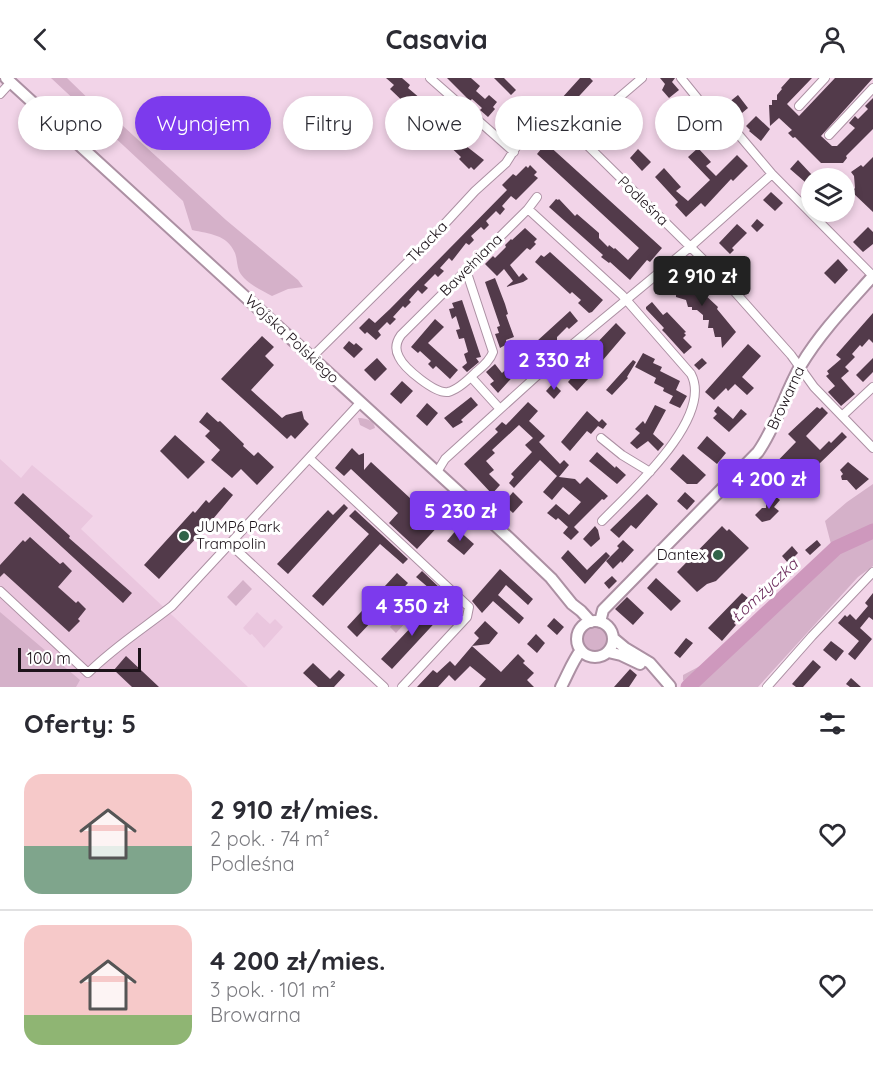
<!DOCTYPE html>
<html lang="pl">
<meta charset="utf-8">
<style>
body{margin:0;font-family:Quicksand,sans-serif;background:#f7f7f7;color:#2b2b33;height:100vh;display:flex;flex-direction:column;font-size:22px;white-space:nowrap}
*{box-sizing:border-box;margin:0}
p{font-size:20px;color:#7c7c81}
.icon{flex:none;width:33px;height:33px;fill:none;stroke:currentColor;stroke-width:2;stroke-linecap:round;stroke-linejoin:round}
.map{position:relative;height:609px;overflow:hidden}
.details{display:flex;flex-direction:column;background:#fff;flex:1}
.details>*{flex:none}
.banner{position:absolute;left:18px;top:18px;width:837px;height:54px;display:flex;gap:12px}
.buttons{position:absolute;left:801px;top:90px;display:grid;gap:12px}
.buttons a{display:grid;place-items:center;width:54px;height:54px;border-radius:50%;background:#fff;box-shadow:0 3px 9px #0003;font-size:30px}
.scale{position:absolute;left:18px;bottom:15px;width:123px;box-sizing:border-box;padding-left:6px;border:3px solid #1d131a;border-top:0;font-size:16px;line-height:21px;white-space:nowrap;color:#1d131a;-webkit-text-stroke:4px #fff;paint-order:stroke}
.price{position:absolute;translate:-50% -51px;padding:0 14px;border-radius:6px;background:#7c3aed;color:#fff;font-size:20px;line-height:39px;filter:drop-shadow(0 2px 3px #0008)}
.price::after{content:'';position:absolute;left:50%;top:36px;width:18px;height:14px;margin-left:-9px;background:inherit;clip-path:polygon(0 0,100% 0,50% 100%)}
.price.on{background:#222;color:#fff}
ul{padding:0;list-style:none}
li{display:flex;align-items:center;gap:18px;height:150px;padding:0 24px}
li+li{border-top:2px solid #e1e1e2}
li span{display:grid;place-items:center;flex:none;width:168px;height:120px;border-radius:18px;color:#555}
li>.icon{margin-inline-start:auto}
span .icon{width:72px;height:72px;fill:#fffc;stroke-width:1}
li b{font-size:26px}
h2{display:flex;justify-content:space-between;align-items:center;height:72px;padding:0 24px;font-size:26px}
.tag{padding:0 21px;border-radius:27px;background:#fff;box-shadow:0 3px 9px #0003;font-size:21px;line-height:54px}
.tag.on{background:#7c3aed;color:#fff}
header{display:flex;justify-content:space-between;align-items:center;height:78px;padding:0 24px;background:#fff;font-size:27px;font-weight:800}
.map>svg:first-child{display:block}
</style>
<header><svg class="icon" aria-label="back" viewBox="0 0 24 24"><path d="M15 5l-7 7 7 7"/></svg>Casavia<svg class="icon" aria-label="person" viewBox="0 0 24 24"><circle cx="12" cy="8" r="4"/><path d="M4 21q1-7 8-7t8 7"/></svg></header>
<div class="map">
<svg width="873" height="609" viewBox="0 0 873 609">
<rect width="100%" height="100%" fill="#f2d4e8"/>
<path fill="#eac6de" d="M0 381 21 400 32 387 93 438 81 451 248 609H37L0 573Z
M257 534 270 546 275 541 283 549 264 570 252 556 250 557 243 550Z"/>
<path fill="#d5b1c9" d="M51 0H67L102 34 123 48 226 142 298 202 303 209 288 211 272 218C261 212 245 205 239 193 237 188 237 180 235 175 227 156 209 156 192 152L183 123Z
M358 340C365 340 374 342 375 350L370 352 360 347Z
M873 406V488L858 499 758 609H691L683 602V597L702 587 831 466 825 443 847 424Z
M243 502 252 511 236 528 227 519Z
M0 534 80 602 76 609H0Z
M402 536 408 542 396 555 390 549Z
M583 561a12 12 0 1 1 24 0a12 12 0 1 1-24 0Z"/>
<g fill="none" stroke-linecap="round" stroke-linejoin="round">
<path stroke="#ce98bd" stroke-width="15" d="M688 609 836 470 873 453"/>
</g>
<path fill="#523a4a" d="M386 0H402L410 7 408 10 421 21 423 19 428 24 427 26 445 40 438 48 436 46 432 51 424 44 426 41 414 30 412 32 390 11 394 7Z
M447 0H471L480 8 476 13 485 21 489 17 497 24 493 29 495 31 488 39 480 32 482 30 472 21 470 23Z
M494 0H504L516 12 511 17Z
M580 0H590L593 3 569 29 561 21Z
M660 0H675L672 4 679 12 669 20 662 12 665 6Z
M790 0H812L787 26 799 38 835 0H873L821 58 832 68H837L855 50 849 45 855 38 858 41 868 31 865 28 873 20V51L846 78 847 80 843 85H821L795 59 793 60 788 55 792 52 779 40 770 48 769 27H772V22H777V17L782 11 781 10Z
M738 17 748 30 736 40 731 34 734 31 728 25Z
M756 38 770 51 761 63 749 53 750 52 746 48Z
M615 45 628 57 620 65 607 52Z
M455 51 465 60 461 64 484 82 474 92 471 89 469 91 459 81 461 79 445 64Z
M546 65 662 170 650 184 647 182 630 202 610 184 609 185 601 179 603 177 549 129 556 121 558 122 559 121 575 138 577 136 599 155V160L608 169 609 167 614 171 615 170 628 182 639 170 537 76Z
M698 70 711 84 706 88 716 98 737 77 748 88 733 103 731 101 705 129 701 125 686 139 675 127 678 124 655 99 664 90 681 109 676 113 688 123 710 102 688 79Z
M638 71 651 84 642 93 630 80Z
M873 79V134L852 114 855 110 854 98 851 94 861 87 863 89Z
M798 82 812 97V110L790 91Z
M530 87 537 94 534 97 538 100 516 122 511 118 502 128 505 131 500 137 496 133 486 143 489 147 484 152 481 149 471 158 474 162 469 167 466 165 452 183 449 180 440 190 444 193 438 199 435 196 424 207 428 210 422 216 418 212 409 222 411 224 405 230 403 228 393 239 396 241 390 247 387 244 378 253 381 257 376 262 367 254 365 256 359 250 369 240 375 245 390 231 507 112 502 107 513 96 516 98 526 88 528 90Z
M771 114 783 125 775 133 763 122Z
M757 141 764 147 757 154 751 148Z
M737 146 747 155 732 170 734 172 730 176 719 165Z
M868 149 873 154V166L863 174 853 164Z
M525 150 537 161 534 164 536 166 530 172 527 170 510 187 519 199 523 195 528 201 523 204 506 209 513 203 504 191 497 198 485 186 493 178 495 180 506 169 505 167 511 161 512 162Z
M550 174 603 222 592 234 589 235 578 225 581 222 572 214 570 216 535 184 541 177 544 179Z
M838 181 848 192 835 206 824 195Z
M677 194 686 202 688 201 718 229 717 231 736 254 722 270 721 259H715L713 250H708L709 242H703V237L697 232H692V229H688L686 222 676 219V214L667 212V205Z
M495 200 505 226 508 236 506 237 514 259 506 262 507 266 500 270 495 256 499 255 497 249 500 248 485 204Z
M462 222 481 279 476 280 479 284 467 294 462 289 467 285 464 276 468 274 464 260 459 261 456 252 460 251 456 238 452 241 449 231 454 230 452 225Z
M652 224 663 237 667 234 686 254 684 255 686 257 683 260 692 269 684 276 665 255 662 252 664 250 646 231V229Z
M570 233 578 243 569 251 567 249 557 259V264L524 295 522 293 519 296 517 294 498 315 490 306 494 303 486 294 495 286 502 295Z
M873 235V265L869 261 862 269 860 267 852 276 855 279 845 289 849 293 841 300 855 316 841 328 828 314 835 308 826 298 829 296 827 293 841 281 836 277Z
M435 241 444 249 428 265 458 292 450 301 436 288 433 291 428 286 431 283 420 273 418 275 411 269Z
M616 245 626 255 597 289 583 276 591 267 593 269Z
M262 258 274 269 265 278 274 287 251 312 282 340 286 337 302 333 304 341 309 346 295 361 291 357 287 361 221 301Z
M349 263 354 267 356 265 363 271 354 280 343 270Z
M748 266 761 278 742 299 754 310 747 317 735 306 728 313 726 310 714 322 705 314Z
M643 275 655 281 653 285 662 289 660 293 680 303 676 312 687 318 680 330 669 325 673 318 663 313 664 310 654 305 656 300 635 289Z
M377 280 387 291 375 303 364 292Z
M702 280 707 285 699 292 694 287Z
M873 280V294L863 304 856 297Z
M633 282 636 284 627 299 628 300 612 317 606 312Z
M579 291 589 300 577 313 568 304Z
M402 303 413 313 401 326 390 316Z
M553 305 561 313 554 321 546 313Z
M471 319 478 327 461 342 463 344 453 350 444 340Z
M528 324 538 333 529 343 545 358 539 364 560 386 564 382 569 387 559 399 575 401 580 406 587 399 608 418 604 422 602 421 574 449 579 454 571 462 563 455 568 449 558 440 556 442 547 435 556 426 569 437 581 424 563 409 552 422 543 414 557 398 540 382 514 410 509 405 514 399 511 396 532 374 525 367 533 360 519 347 492 372 495 375 486 383 494 392 489 396 500 407 492 416 464 386 498 354 495 351 502 344 506 347Z
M427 325 438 335 427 348 416 338Z
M655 327 666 332 653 356 664 366 658 373 648 363 637 371 630 365 640 355 635 351 643 343 645 346Z
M718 328 733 341 741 331 747 336 729 354 713 340 717 336 714 333Z
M817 329 820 331 822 329 828 335 806 358 820 372 829 363 831 365 842 354 847 359 818 387 812 381 780 414 763 398 796 364 788 356Z
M587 333 599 344 602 341 607 346 603 351 598 348 591 356 587 353 570 373 561 364Z
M207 334 218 344 220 343 244 366 243 368 254 378 258 374 274 389 257 407 241 391 232 400 211 382 220 372 205 358 210 353 199 344Z
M175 357 205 384 188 401 160 373Z
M707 358 726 375 717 386 697 370Z
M352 370 359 377 364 375V392L371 384 411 421 414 418 442 444 417 471 389 445 398 435 351 391 344 398 335 390Z
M597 374 615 390 616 388 626 397 617 406 589 383Z
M683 376 706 397 697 406H687L670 391Z
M848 384 869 401 856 412 847 402H842L841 398 843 396 840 392Z
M224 409 233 417 208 447 159 501 144 487 193 433 195 435 206 422 209 425Z
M513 414 523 424 513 435 503 426Z
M685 414 695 423 687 432 677 423Z
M23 415 70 458 69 460 132 515 123 525 14 425Z
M647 416 658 426 636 451 631 447 619 460 610 452Z
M774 417 780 422 774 429 779 433 770 442 762 444 755 437 762 430H766V425Z
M344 426 348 430 288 496 277 486 328 432 333 437Z
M355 432 408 481 403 486 380 466 323 528 312 518 369 456 349 438Z
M595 448 598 452 600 461 591 469 583 461Z
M722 448 727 453 729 451 749 470 716 503 707 506 697 514 677 494Z
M457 451 474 466 464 477 447 463Z
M30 459 60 486 63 484 72 493 58 509 76 525 78 523 86 531 78 541 80 543 69 554 4 495 0 499V487L23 462 25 464Z
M623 462 634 472 622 485 621 483 613 491 606 483 619 470 617 468Z
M817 462 821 467 810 477 805 472Z
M792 468 798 475 788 485 782 478Z
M568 472 587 492 606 474 610 478 585 506 561 480Z
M500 491 533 521 528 527 506 507 498 517 524 540 519 546 493 523 482 535 472 523Z
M422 493 441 511 436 516 416 499Z
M397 495 408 505 357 559 347 549Z
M612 498 617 503 609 511 604 505Z
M656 500 681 523 671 533 647 510Z
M742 515 748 520 734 535 739 539 734 545 736 547 722 563 708 550Z
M873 515V542L869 539 860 550 872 561 855 582 848 576 859 563 838 545 845 537 847 539 850 536 856 542 868 528 865 525Z
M627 519 644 535 633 547 615 531Z
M432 527 442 537 392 591 381 581Z
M554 540 564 549 557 557 547 548Z
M485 543 498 555 489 566 472 568 479 560 474 555Z
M536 556 545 565 537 575 527 566Z
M686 560 693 565 680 580 674 575Z
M831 563 844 573 836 583 823 572Z
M472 568 501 594 518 576 525 583 523 585 534 595 527 602 534 609H479L486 601 470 588 455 603 449 597 438 609H417L433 592 437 595 450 583 455 588Z
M126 578 159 609H132L114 592Z
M813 582 821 589 803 609H796L792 606Z
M313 585 330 601 339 592 345 597 334 609H318L303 595Z
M630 591 637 597 629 609H614Z
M851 600 861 609H850L846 606Z"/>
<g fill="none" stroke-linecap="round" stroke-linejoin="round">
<g stroke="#ac90a3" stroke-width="10">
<path id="street" d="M430 0 514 74
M642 0 587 47C583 55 584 61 589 69L726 204 791 277 814 309 873 370
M681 0 698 21 733 50 772 96 873 198
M0 16 11 4
M799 28 825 0
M829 57 873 10
M528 131 537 119
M466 192 493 274C490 283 482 289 475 295 468 302 457 312 448 314 435 316 404 290 399 279 395 272 396 264 401 257L528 131 622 217 691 296C714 340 630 414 602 443
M311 280 426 166 475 113 506 85 525 55 538 45C555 58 562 70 585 62
M471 299 500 331
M842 338 873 309
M601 360 622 377 650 394
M309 380 469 529 467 539 402 609
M437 394 445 381 562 275 690 169 772 96
M230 466 384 609
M0 513 88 595C114 569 144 550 172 528L360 325
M767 609 812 558 873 494"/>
</g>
<g stroke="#ac90a3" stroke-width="14">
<path id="secondary" d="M6 0 509 460 551 500 572 526 581 533 591 544
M577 561a18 18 0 1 1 36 0a18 18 0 1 1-36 0Z
M600 544 603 532 758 374C777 347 784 316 801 287 820 255 848 226 873 198
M613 560 625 570 650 585 670 608
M608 574 621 577 640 586
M561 609C568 596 572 584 581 572"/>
</g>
<use href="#street" stroke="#fff" stroke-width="8"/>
<use href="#secondary" stroke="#fff" stroke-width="10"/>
</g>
<g fill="#316449" stroke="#fff" stroke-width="2">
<circle cx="184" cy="458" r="6"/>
<circle cx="718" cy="477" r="6"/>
</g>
<g text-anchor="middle" stroke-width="6" stroke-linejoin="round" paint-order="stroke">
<g font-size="15" fill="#1d131a" stroke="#fff">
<text transform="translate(643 123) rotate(44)" y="5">Podleśna</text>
<text transform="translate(427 164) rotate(-46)" y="5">Tkacka</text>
<text transform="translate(471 187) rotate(-45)" y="5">Bawełniana</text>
<text transform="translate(292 261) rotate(43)" y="5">Wojska Polskiego</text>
<text transform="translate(786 320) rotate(-65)" y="5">Browarna</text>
</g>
<g font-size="15" fill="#1d131a" stroke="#fff" text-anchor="start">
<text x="196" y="454">JUMP6 Park<tspan x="196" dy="17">Trampolin</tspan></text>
<text x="706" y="482" text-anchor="end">Dantex</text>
</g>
<g font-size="16" font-style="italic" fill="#6e2e5e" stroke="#fff">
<text transform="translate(764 512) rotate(-43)" y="6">Łomżyczka</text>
</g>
</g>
</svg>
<div class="buttons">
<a><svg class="icon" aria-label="layers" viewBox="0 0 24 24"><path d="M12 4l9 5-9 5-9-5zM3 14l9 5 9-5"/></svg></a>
</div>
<div class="scale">100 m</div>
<b class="price on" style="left:702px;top:229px">2 910 zł</b>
<b class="price" style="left:554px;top:313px">2 330 zł</b>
<b class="price" style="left:769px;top:432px">4 200 zł</b>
<b class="price" style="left:460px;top:464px">5 230 zł</b>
<b class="price" style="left:412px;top:559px">4 350 zł</b>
<div class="banner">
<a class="tag">Kupno</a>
<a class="tag on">Wynajem</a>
<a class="tag">Filtry</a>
<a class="tag">Nowe</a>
<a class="tag">Mieszkanie</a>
<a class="tag">Dom</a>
</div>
</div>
<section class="details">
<h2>Oferty: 5<svg class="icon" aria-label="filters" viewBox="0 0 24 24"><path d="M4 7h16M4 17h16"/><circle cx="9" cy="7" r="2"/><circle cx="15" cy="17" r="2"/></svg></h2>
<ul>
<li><span style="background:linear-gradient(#f6c9c9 60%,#7fa58c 0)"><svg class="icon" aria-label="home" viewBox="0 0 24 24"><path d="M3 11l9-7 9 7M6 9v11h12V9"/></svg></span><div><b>2 910 zł/mies.</b><p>2 pok. · 74 m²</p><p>Podleśna</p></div><svg class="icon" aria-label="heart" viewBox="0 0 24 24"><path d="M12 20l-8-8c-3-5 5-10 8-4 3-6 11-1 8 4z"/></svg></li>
<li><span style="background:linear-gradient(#f6c9c9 75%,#8fb573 0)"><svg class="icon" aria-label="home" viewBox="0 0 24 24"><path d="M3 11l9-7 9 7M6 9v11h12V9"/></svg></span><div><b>4 200 zł/mies.</b><p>3 pok. · 101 m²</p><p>Browarna</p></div><svg class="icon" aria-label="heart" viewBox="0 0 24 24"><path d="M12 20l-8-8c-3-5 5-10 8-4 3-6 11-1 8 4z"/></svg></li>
</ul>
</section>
